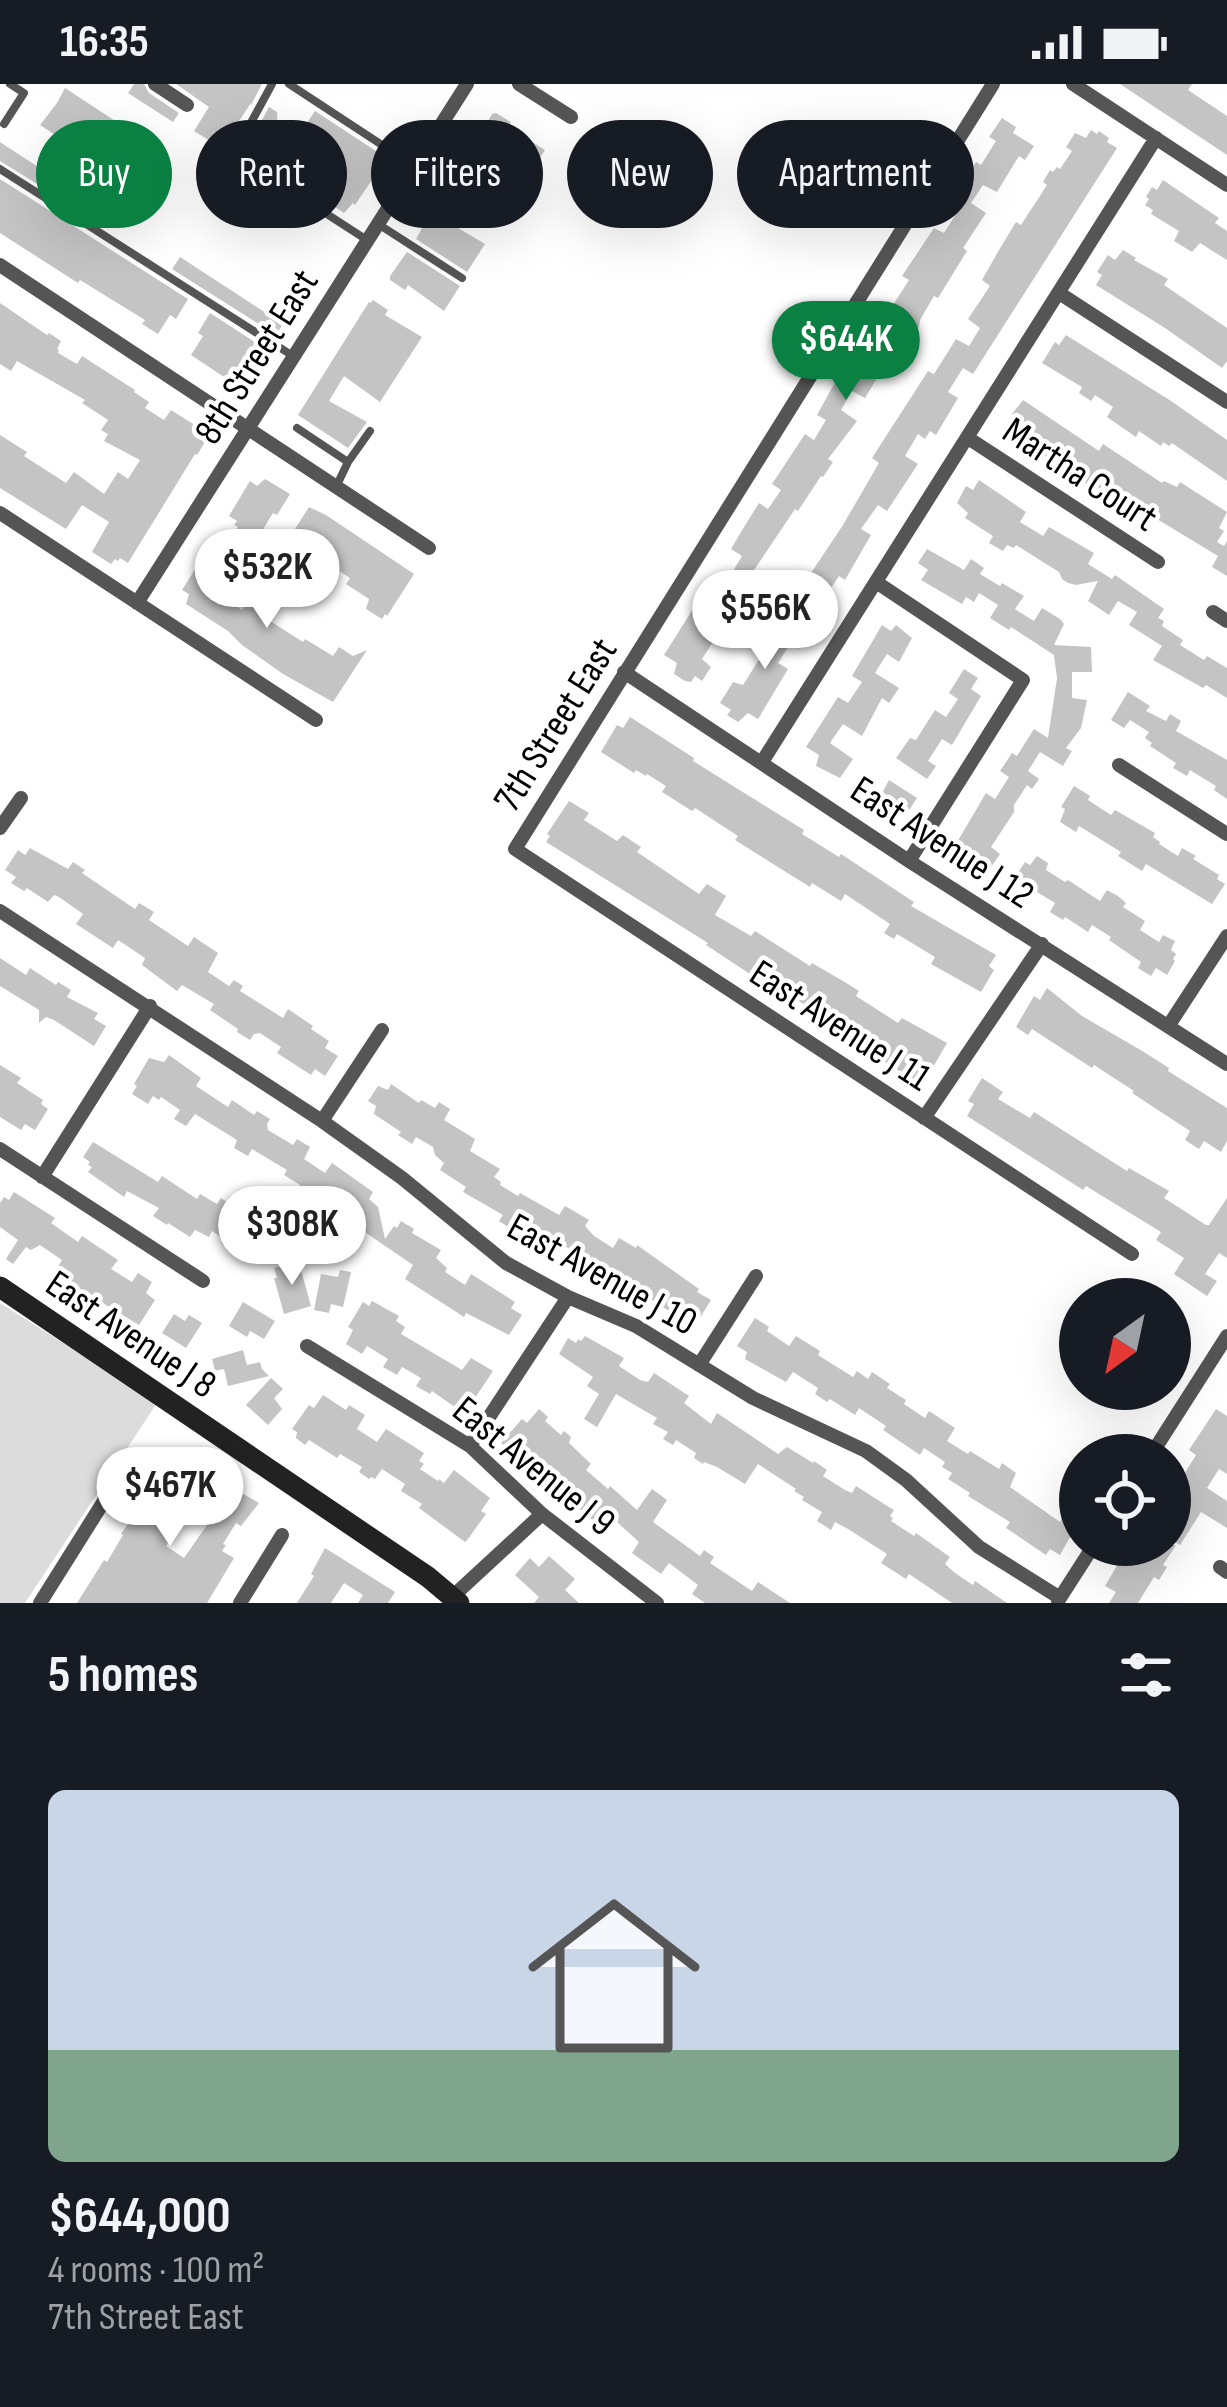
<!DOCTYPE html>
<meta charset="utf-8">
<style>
body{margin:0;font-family:"Sofia Sans Condensed",sans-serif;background:#20242c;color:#f1f3f6;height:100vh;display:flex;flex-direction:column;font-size:45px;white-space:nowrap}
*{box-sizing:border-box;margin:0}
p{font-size:39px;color:#9ea1a6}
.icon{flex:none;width:66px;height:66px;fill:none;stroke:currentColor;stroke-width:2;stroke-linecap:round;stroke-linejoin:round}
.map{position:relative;height:1519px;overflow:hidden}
.panel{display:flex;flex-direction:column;background:#171b24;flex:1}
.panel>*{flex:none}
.banner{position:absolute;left:36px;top:36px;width:1155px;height:108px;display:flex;gap:24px}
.needle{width:78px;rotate:213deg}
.controls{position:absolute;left:1059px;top:1194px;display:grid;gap:24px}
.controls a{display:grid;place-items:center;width:132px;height:132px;border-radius:50%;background:#171b24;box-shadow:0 12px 48px #0002;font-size:60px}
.price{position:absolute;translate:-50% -102px;padding:0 27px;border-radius:42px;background:#fff;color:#222;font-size:39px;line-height:78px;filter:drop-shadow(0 3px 6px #0008)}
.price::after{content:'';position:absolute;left:50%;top:72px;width:36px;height:27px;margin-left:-18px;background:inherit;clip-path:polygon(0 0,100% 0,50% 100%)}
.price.on{background:#0b8043;color:#fff}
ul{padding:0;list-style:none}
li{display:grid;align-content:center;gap:24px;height:636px;padding:0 48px}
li+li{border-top:3px solid #363941}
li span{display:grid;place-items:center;height:372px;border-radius:18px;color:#555}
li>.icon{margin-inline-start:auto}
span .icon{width:216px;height:216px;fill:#fffc;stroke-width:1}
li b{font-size:51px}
h2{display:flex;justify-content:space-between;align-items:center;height:144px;padding:0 48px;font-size:51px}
.tag{padding:0 42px;border-radius:54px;background:#171b24;box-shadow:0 12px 48px #0002;font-size:42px;line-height:108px}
.tag.on{background:#0b8043;color:#fff}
.status{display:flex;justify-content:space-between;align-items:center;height:84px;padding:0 60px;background:#171b24;direction:ltr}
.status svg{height:33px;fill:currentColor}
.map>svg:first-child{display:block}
</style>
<div class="status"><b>16:35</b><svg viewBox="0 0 49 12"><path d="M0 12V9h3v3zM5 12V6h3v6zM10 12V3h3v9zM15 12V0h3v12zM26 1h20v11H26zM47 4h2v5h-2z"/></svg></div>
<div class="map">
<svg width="1227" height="1519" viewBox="0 0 1227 1519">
<rect width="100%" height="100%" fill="#fff"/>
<path fill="#dcdcdc" d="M0 1219 152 1315 155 1322 25 1519H0Z"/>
<path fill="#c4c4c4" d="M134 0H144L149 9 179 29 173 38 128 9Z
M176 0H262L251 21V19L221 64 194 47 209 23Z
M1120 0H1192L1188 6 1227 32V71Z
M65 4 129 46 104 83 40 41 57 19Z
M269 23 277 28 278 47 295 57 315 27 382 71 380 76 384 78 355 121 353 119 344 129 278 84 286 71 259 54 257 45Z
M496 29 511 38 508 43 545 66 526 95 476 59 492 30Z
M1002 34 1016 43 1013 49 1034 62 1025 76 1019 72 997 108 983 101 971 119 986 129 963 164 967 167 938 214 934 212 920 236 919 243 893 286 885 281 865 314 852 307 841 326 857 337 828 375 833 378 823 393 821 392 798 427 795 425 744 501 758 510 751 520 747 518 740 529 734 525 702 575 711 583 702 597 695 592 691 598 685 597 674 590 677 579 664 571 713 493 720 497 725 489 730 492 742 472 731 465 744 443 759 419 768 425 781 406 772 400 805 350 814 356 826 336 817 331 833 302 848 278 855 283 869 261 862 256 887 218 893 221 909 196 902 192 934 144 944 149 956 130 946 123 976 78 981 81 996 57 989 53Z
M1091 46 1097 50 1099 47 1109 54 1107 58 1117 64 973 290 963 284 948 308 958 314 936 351 930 347 925 355 918 350 905 372 918 380 887 427 878 421 861 445 871 451 845 496 839 492 825 513 832 518 823 531 788 508 796 495 803 499 809 492 843 441 879 379 872 374 928 287 934 290 956 255 969 262 980 244 968 235 990 202 982 196 999 166 1016 138 1021 141 1047 101 1043 98 1050 86 1053 88 1057 83 1060 85 1072 67 1066 63 1075 49 1086 54Z
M0 58 107 128 100 139 0 77Z
M467 73 513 104 520 105 503 132 467 106 464 111 449 102V98Z
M0 95 188 215 176 235 170 231 158 250 142 240 145 236 80 196 78 199 0 149Z
M1163 96 1219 134 1215 139 1227 147V176L1200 159 1192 168 1174 157 1179 147 1151 130 1153 126 1145 121 1149 115 1146 113 1152 103 1157 106Z
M436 124 451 134 448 138 485 160 467 188 416 155 432 126Z
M1123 166 1136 174 1134 176 1168 195 1164 201 1227 244V277L1222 284 1165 244 1096 201 1102 191 1097 188 1108 171 1115 176Z
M407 168 460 202 444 227 408 201 405 206 390 196V192Z
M180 173 283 240 276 251 172 185Z
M373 216 388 226 385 231 422 253 380 318 344 292 329 317 367 338 348 364 298 331 369 218 371 219Z
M0 219 47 251 49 249 61 257 57 265 59 266 58 269 77 280 82 272 135 306 134 308 149 318 145 324 164 336 171 326 198 343 195 347 199 350 197 354 205 358 197 371 195 370 128 479 120 474 118 477 115 475 111 480 92 468 109 438 82 421 66 445 0 404V351L27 368 24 372 66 399 74 388 104 410 118 388 128 395 140 376 104 357 108 350 101 346 108 336 82 319 85 316 17 277 11 287 0 280Z
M210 229 261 262 248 282 243 278 230 297 191 271 203 252 198 249Z
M1066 251 1171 317 1227 356V397L1172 359 1169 362 1163 358 1161 362 1139 347 1136 353 1107 333 1113 323 1095 311 1091 317 1079 309 1082 303 1042 279 1055 258 1059 261Z
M1023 316 1099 367 1103 360 1162 399 1164 397 1177 403 1180 398 1227 428 1219 444 1224 447 1217 458 1224 462 1227 457V492L1212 483 1218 472 1152 432 1154 428 1135 416 1129 426 1080 396 1084 389 1064 375 1060 381 1011 352 1019 339 1012 330Z
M265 395 290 410 277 431 273 429 254 460 235 448 238 443 234 441 237 437 229 432 250 397 257 402Z
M979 396 1026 428 1020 438 1043 452 1049 443 1094 469 1088 480 1112 495 1115 491 1164 525 1158 534 1164 537 1162 542 1183 556 1180 561 1204 576 1207 572 1227 584V614L1206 601 1203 604 1153 576 1162 562 1129 541 1137 528 1118 517 1109 531 1088 517 1098 497 1076 501 1068 499 1062 495 1059 488 1016 461 1014 464 1007 461 1003 467 989 459 993 452 965 434 968 429 957 419 966 402 973 406Z
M309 423 326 431 414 490 387 532 385 530 382 535 366 525 369 515 346 500 350 494 329 480 327 484 308 472 298 481 282 471 285 466 283 464Z
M927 465 964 486 971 475 984 484 980 490 1000 502 1002 499 1024 512 1015 525 1034 537 1042 524 1060 535 1064 540 1054 561 1091 563 1092 588H1072V614L1087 616 1081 644 1066 664 1072 667 1063 682 1040 668 1028 687 1039 695 1032 705 1027 701 1014 721V728L991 763 1000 770 989 786 984 783 982 787 976 786 965 779 969 768 956 760 986 709 995 715 1009 693 1000 687 1012 669 1017 672 1034 645 1048 654 1057 594 1054 571 1011 543 1009 546 990 534 998 521 979 509 974 518 966 513 962 520 921 496 928 486 918 479Z
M221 469 240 482 221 512 242 526 254 508 264 512 268 506 279 513 267 535 303 558 305 555 333 572 339 563 353 572 367 566 333 618 283 590 242 561 228 547 186 520 189 510 182 506 204 471 212 476Z
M782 530 811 548 799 565 790 560 778 579 788 585 758 635 748 629 738 638 727 631 731 626 720 619 733 598 743 601 772 555 769 554 771 547Z
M882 541 891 547 896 541 912 554 899 578 887 570 875 589 899 604 889 619 882 614 862 652 843 640 830 659 853 675 840 694 816 682 819 671 806 663 838 613 848 619 862 598 852 592Z
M964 585 978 594 971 605 981 612 952 661 942 655 928 677 936 682 927 695 896 674 910 654 916 656 935 626 946 633 958 615 949 609Z
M1128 608 1150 622 1146 627 1166 637 1170 630 1181 637 1176 647 1227 676V715L1214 706 1216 702 1190 686 1187 692 1173 684 1176 679 1150 662 1152 659 1145 654 1149 648 1130 636 1124 644 1111 636Z
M630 633 694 674 693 677 804 746 802 750 839 773 841 770 914 818 911 822 996 871 989 882 994 886 981 908 931 880 935 873 897 850 894 855 884 849 890 840 845 810 841 817 812 799 810 803 735 756 738 752 695 724 692 727 662 708 666 702 647 690 646 692 636 686 634 689 601 668 617 641 623 644Z
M889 696 917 714 906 731 896 725 891 732 876 720Z
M1074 702 1090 712 1088 716 1111 731 1115 726 1155 749 1153 753 1160 758 1159 760 1178 772 1182 764 1196 772 1193 775 1219 791 1217 795 1225 800 1212 820 1146 780 1142 787 1118 772 1121 768 1079 742 1076 748 1060 738 1065 725 1061 723Z
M569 717 589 729 584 736 617 757 623 751 641 763 637 768 699 810 707 800 726 812 715 831 751 852 755 847 810 882 812 879 848 900 859 907 856 912 898 939 902 934 947 959 929 990 923 986 916 998 816 933 818 929 781 906 779 909 706 861 708 859 546 758 550 752 547 750Z
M30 764 68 785 73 778 85 786 82 789 135 825 139 819 154 828 149 836 188 862 194 853 218 869 208 888 229 902 234 896 243 902 240 907 283 934 288 925 313 942 311 945 329 957 325 964 338 972 325 992 315 985 311 991 277 969 281 963 260 949 254 950 250 956 237 948 238 945 210 926 214 920 182 901 177 907 142 881 145 874 118 856 113 864 76 840 83 830 59 813 54 811 48 818 27 804 24 807 11 799 16 793 5 786 18 766 25 771Z
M1037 772 1048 779 1046 786 1065 798 1068 796 1100 817 1107 806 1118 812 1126 819 1123 823 1145 837 1140 846 1159 858 1163 851 1175 857 1171 866 1176 870 1173 875 1175 877 1167 891 1156 884 1151 892 1138 884 1141 878 1109 856 1111 853 1092 841 1088 848 1065 833 1063 836 1050 828 1055 819 1032 805 1029 809 1012 798 1025 778 1030 781Z
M0 874 26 891 30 884 56 901 58 898 71 906 67 913 98 929 94 935 106 942 94 962 54 936 46 933 39 939V926L0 902Z
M1047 904 1082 932 1144 968 1169 984 1168 987 1227 1024V1057L1221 1068 1204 1057 1199 1065 1185 1056 1190 1047 1132 1009 1134 1007 1094 981 1092 984 1032 945 1028 951 1016 943 1034 912 1040 916Z
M169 971 201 994 196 1002 228 1023 232 1016 254 1031 257 1027 270 1035 267 1040 268 1046 293 1061 297 1055 310 1063 304 1075 325 1089 332 1079 373 1108 369 1115 378 1123 385 1155 394 1142 397 1144 401 1137 414 1145 412 1149 441 1166 436 1174 447 1184 445 1188 465 1201 471 1190 515 1218 511 1224 522 1231 509 1251 466 1229 464 1233 405 1195 413 1181 331 1125 317 1148 308 1142 318 1125 302 1115 300 1101 284 1091 287 1086 252 1065 248 1072 234 1064 237 1056 195 1030 186 1042 174 1035 180 1026 161 1013 159 1016 153 1012 148 1020 132 1010 137 1002 134 1000 149 974 164 978Z
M0 981 21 994 17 999 43 1016 41 1020 48 1025 35 1046 25 1040 21 1046 0 1033Z
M982 994 1003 1008 998 1015 1030 1034 1034 1028 1127 1087 1129 1084 1169 1107 1164 1114 1206 1141H1209L1227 1114V1174L1219 1169 1205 1190 1217 1197 1207 1212 1174 1190 1184 1174 1156 1156 1161 1148 1086 1102 1083 1106 1080 1104 967 1032 974 1020 968 1017Z
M391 1000 419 1019 421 1016 435 1024 439 1018 450 1025 444 1036 475 1055 470 1067 500 1085 494 1093 501 1098 500 1101 518 1112 520 1109 559 1131 565 1122 589 1136 585 1142 594 1152 613 1164 619 1154 636 1164 637 1161 699 1205 697 1208 711 1216 698 1237 688 1230 683 1236 644 1211 647 1208 622 1192 621 1195 614 1191 610 1198 586 1183 584 1186 570 1178 576 1169 557 1157 556 1160 542 1154 537 1162 499 1137 503 1131 463 1108 466 1103 440 1086 444 1079 435 1071 433 1063 416 1053 412 1060 398 1051 401 1048 374 1030 376 1022 368 1017 378 1002 388 1006Z
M93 1058 158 1098 162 1092 197 1115 200 1110 217 1120 221 1114 230 1120 226 1126 258 1149 243 1172 241 1173 229 1165 232 1160 212 1147 209 1153 195 1146 190 1153 168 1139 167 1141 153 1132 159 1124 127 1107 124 1113 88 1088 92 1083 88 1081 90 1078 83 1073Z
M14 1108 55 1134 51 1139 78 1158 82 1152 118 1176 111 1185 132 1198 138 1189 152 1198 146 1209 155 1216 139 1241 73 1201 65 1213 54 1206 47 1200 62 1176 40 1161 31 1166 26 1163 13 1180 6 1175 18 1156 0 1143V1119L4 1113 9 1116Z
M299 1179 311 1222 284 1230 274 1194H277L274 1184Z
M340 1186 351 1188 343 1223 331 1220 329 1229 314 1226 321 1190 338 1193Z
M372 1217 399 1232 396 1237 405 1243 401 1250 462 1286 471 1274 493 1287 473 1317 468 1313 459 1326 432 1307 430 1310 416 1302 421 1294 402 1283 397 1291 383 1283 388 1275 367 1262 362 1270 346 1260 353 1246 348 1243 363 1218 369 1222Z
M243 1218 275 1237 264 1255 250 1247 247 1253 229 1242Z
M174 1230 185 1237 189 1231 202 1239 186 1264 162 1249Z
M755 1234 769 1243 767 1247 789 1262 796 1252 820 1267 818 1271 853 1293 857 1287 868 1295 872 1288 890 1300 887 1304 906 1316 904 1320 925 1334 929 1327 955 1344 947 1357 968 1370 970 1367 999 1385 1002 1379 1016 1389 1010 1403 1060 1438 1063 1432 1077 1441 1060 1471 1050 1465 1046 1471 1006 1444 1010 1438 968 1412 970 1409 948 1395 952 1389 942 1383 945 1378 924 1364 920 1371 883 1346 886 1342 859 1324 855 1331 830 1315 827 1318 815 1310 818 1304 793 1288 786 1298 745 1275 747 1268 737 1262Z
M585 1252 624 1274 619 1282 640 1296 648 1298 654 1289 686 1310 689 1312 684 1319 711 1340 717 1329 778 1370 787 1363 813 1379 814 1377 827 1386 823 1392 845 1406 852 1409 856 1402 881 1418 894 1426 890 1432 893 1434 891 1437 914 1452 916 1449 950 1473 945 1480 955 1489 973 1501 975 1497 1007 1519H952L909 1490 906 1495 881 1479 887 1470 848 1445 835 1438 831 1446 817 1437 822 1428 802 1416 804 1413 794 1407 796 1405 758 1380 745 1400 717 1383 704 1378 703 1380 694 1374 696 1369 676 1356 673 1361 663 1355 668 1348 653 1340 657 1334 616 1310 597 1343 584 1335 599 1310 587 1302 593 1293 559 1270 568 1254 576 1259 578 1255 581 1257Z
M243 1266 247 1281 260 1278 262 1285 269 1292 228 1302 224 1285 215 1287 212 1275Z
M271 1294 283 1305 274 1314 282 1325 268 1341 246 1321Z
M323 1311 346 1326 349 1321 365 1331 357 1345 377 1358 386 1345 424 1369 419 1377 424 1380 420 1385 438 1397 439 1395 444 1399 454 1386 490 1414 481 1427 486 1430 468 1455 465 1458 419 1424 422 1420 401 1407 405 1400 382 1385 375 1395 371 1393 369 1395 359 1388 362 1383 340 1370 337 1374 309 1356 305 1361 296 1354 297 1348 292 1345 309 1321 314 1324Z
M539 1325 548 1333 545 1337 561 1351 564 1347 571 1353 569 1359 591 1380 586 1386 608 1405 610 1402 637 1426 652 1405 667 1416 653 1438 700 1472 704 1466 714 1473 710 1479 752 1507 758 1498 790 1519H705L692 1510 698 1501 669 1479 661 1490 632 1469 639 1458 607 1429 597 1440 577 1423 575 1425 563 1415 572 1405 569 1399 550 1382 540 1394 501 1359 522 1335 527 1339Z
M1216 1325 1227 1332V1390L1219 1385 1207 1404 1227 1417V1444L1201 1428 1180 1461 1170 1455V1390L1180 1397 1196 1371 1189 1366Z
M182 1371 208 1387 186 1420 190 1422 166 1462 184 1474 225 1415 220 1412 228 1401 259 1419 241 1442 236 1439 223 1460 226 1461 222 1467 234 1474 207 1519H77L104 1476 107 1478 123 1451 121 1450 145 1416 157 1423 172 1399 167 1397Z
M1129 1461H1176L1163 1481 1167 1483 1159 1496 1154 1493 1138 1519H1109L1116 1508 1105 1502Z
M325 1464 395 1508 388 1519H358L363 1511 344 1499 331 1519H297L314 1492 311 1490Z
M549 1472 575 1495 565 1506 579 1519H534L539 1513 515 1491 530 1474 539 1483Z"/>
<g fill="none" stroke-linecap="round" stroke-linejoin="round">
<path stroke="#555" stroke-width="8" d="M272 0 234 70 367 156
M289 0 414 82
M4 40 24 9 10 0
M440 45 518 97
M0 85 293 272
M378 140 462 194
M297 344 348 378 337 401
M348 378 370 347"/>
<path stroke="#555" stroke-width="14" d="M155 0 187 21
M519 0 571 33
M993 0 515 765 1132 1170
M1073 0 1227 101
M0 181 429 464
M1059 209 1227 318
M968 354 1158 478
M0 429 316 636
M876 498 1023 596 909 777
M137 519 467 0
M1213 528 1227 537
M624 588 909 777 1227 980
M762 678 1156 54
M1119 681 1227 750
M0 744 21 714
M0 827 322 1037 402 1094 506 1179 568 1213 636 1242 753 1314 866 1367 906 1396 979 1463 1060 1514
M1169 941 1227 852
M924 1034 1042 860
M322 1037 382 946
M0 1065 203 1197
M42 1093 150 922
M307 1262 470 1362 542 1430 657 1519
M699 1281 756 1192
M470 1362 568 1213
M1151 1371 1227 1252
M1220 1483 1227 1488
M450 1515 542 1430
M1058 1517 1094 1461
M40 1519 131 1374
M240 1519 282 1451"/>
<path stroke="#222" stroke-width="21" d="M0 1203 428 1493 459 1519"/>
</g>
<g text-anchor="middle" stroke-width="9" stroke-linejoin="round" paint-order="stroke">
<g font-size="39" fill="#000" stroke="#fff">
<text transform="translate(255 272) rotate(-58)" y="14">8th Street East</text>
<text transform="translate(1081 389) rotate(33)" y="14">Martha Court</text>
<text transform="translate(554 640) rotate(-58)" y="14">7th Street East</text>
<text transform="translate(943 757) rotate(33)" y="14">East Avenue J 12</text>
<text transform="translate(841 940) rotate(33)" y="14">East Avenue J 11</text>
<text transform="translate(603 1189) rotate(29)" y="14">East Avenue J 10</text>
<text transform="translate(132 1249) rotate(34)" y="14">East Avenue J 8</text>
<text transform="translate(535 1381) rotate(39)" y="14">East Avenue J 9</text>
</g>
</g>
</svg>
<div class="controls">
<a><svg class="needle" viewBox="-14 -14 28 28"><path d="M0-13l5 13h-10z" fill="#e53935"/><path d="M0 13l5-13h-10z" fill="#9ea1a6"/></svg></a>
<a><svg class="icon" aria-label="locate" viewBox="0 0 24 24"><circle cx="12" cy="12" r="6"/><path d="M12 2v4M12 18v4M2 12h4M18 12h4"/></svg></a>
</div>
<b class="price on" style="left:846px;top:319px">$644K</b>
<b class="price" style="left:267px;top:547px">$532K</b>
<b class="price" style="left:765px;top:588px">$556K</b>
<b class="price" style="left:292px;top:1204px">$308K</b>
<b class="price" style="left:170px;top:1465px">$467K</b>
<div class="banner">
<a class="tag on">Buy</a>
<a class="tag">Rent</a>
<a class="tag">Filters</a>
<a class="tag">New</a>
<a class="tag">Apartment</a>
</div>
</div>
<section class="panel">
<h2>5 homes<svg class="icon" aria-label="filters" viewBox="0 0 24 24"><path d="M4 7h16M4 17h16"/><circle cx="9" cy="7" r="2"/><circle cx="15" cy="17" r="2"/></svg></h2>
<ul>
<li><span style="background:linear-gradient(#c9d6e8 70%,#7fa58c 0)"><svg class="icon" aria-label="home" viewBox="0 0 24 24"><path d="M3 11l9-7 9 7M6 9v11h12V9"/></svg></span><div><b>$644,000</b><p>4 rooms · 100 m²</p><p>7th Street East</p></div></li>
</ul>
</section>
